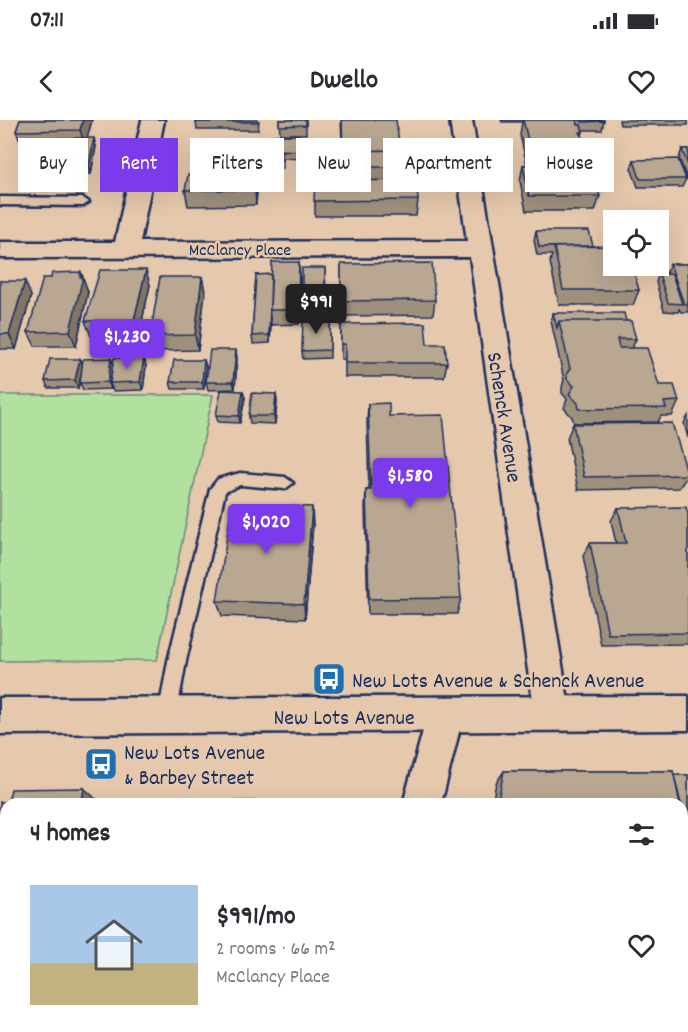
<!DOCTYPE html>
<meta charset="utf-8">
<style>
body{margin:0;font-family:Dekko,sans-serif;background:#f7f7f7;color:#2b2b33;height:100vh;display:flex;flex-direction:column;font-size:22px;white-space:nowrap}
*{box-sizing:border-box;margin:0}
p{font-size:20px;color:#7c7c81}
.icon{flex:none;width:33px;height:33px;fill:none;stroke:currentColor;stroke-width:2;stroke-linecap:round;stroke-linejoin:round}
.map{position:relative;flex:1;overflow:hidden}
.details{position:absolute;left:0px;top:678px;width:688px;height:234px;display:flex;flex-direction:column;background:#fff;border-radius:18px 18px 0 0;box-shadow:0 6px 24px #0002}
.details>*{flex:none}
.hud{position:absolute;left:18px;top:18px;width:652px;height:54px;display:flex;gap:12px}
.buttons{position:absolute;left:603px;top:90px;display:grid;gap:12px}
.buttons a{display:grid;place-items:center;width:66px;height:66px;border-radius:0px;background:#fff;box-shadow:0 6px 24px #0002;font-size:30px}
.price{position:absolute;translate:-50% -51px;padding:0 14px;border-radius:6px;background:#7c3aed;color:#fff;font-size:20px;line-height:39px;filter:drop-shadow(0 2px 3px #0008)}
.price::after{content:'';position:absolute;left:50%;top:36px;width:18px;height:14px;margin-left:-9px;background:inherit;clip-path:polygon(0 0,100% 0,50% 100%)}
.price.active{background:#222;color:#fff}
ul{padding:0;list-style:none}
li{display:flex;align-items:center;gap:18px;height:150px;padding:0 30px}
li span{display:grid;place-items:center;flex:none;width:168px;height:120px;border-radius:0px;color:#555}
li>.icon{margin-inline-start:auto}
span .icon{width:72px;height:72px;fill:#fffc;stroke-width:1}
li b{font-size:26px}
h2{display:flex;justify-content:space-between;align-items:center;height:72px;padding:0 30px;font-size:26px}
.pill{padding:0 21px;border-radius:0px;background:#fff;box-shadow:0 6px 24px #0002;font-size:21px;line-height:54px}
.pill.active{background:#7c3aed;color:#fff}
.status{display:flex;justify-content:space-between;align-items:center;height:42px;padding:0 30px;background:#fff;direction:ltr}
.status svg{height:16px;fill:currentColor}
header{display:flex;justify-content:space-between;align-items:center;height:78px;padding:0 30px;background:#fff;font-size:27px;font-weight:700}
.map>svg:first-child{display:block}
</style>
<div class="status"><b>07:11</b><svg viewBox="0 0 49 12"><path d="M0 12V9h3v3zM5 12V6h3v6zM10 12V3h3v9zM15 12V0h3v12zM26 1h20v11H26zM47 4h2v5h-2z"/></svg></div>
<header><svg class="icon" aria-label="back" viewBox="0 0 24 24"><path d="M15 5l-7 7 7 7"/></svg>Dwello<svg class="icon" aria-label="heart" viewBox="0 0 24 24"><path d="M12 20l-8-8c-3-5 5-10 8-4 3-6 11-1 8 4z"/></svg></header>
<div class="map">
<svg width="688" height="912" viewBox="0 0 688 912">
<rect width="100%" height="100%" fill="#e6c9ad"/>
<filter id="ink" filterUnits="userSpaceOnUse"><feTurbulence type="fractalNoise" baseFrequency=".0167" numOctaves="2"/><feDisplacementMap in="SourceGraphic" scale="12" xChannelSelector="R" yChannelSelector="G"/><feConvolveMatrix kernelMatrix="1 2 1 2 8 2 1 2 1" color-interpolation-filters="sRGB"/></filter>
<g filter="url(#ink)">
<path fill="#b1e09f" stroke="#66887e" stroke-width="1.5" d="M0 275H213L157 540 0 541Z
M284 906 282 912H0V908Z"/>
<g fill="none" stroke-linecap="round" stroke-linejoin="round">
<g stroke="#1b2f5e" stroke-width="5">
<path id="lane" d="M0 77 83 78 89 82 83 86 0 85Z
M240 353 285 357 293 363 285 369 240 365 225 372 186 541 176 596 173 602 167 605 161 602 158 596 168 541 210 369 218 359Z"/>
</g>
<g stroke="#1b2f5e" stroke-width="5">
<path id="street" d="M142 0H164L140 122 467 121 450 0H472L570 593 565 605 552 610 539 605 534 593 470 137 0 138V122H115Z
M445 578 458 584 463 596 441 684H403L427 596 432 584Z
M341 906H385L383 912H339Z"/>
</g>
<g stroke="#1b2f5e" stroke-width="5">
<path id="secondary" d="M688 576V610L0 614V578Z"/>
</g>
<use href="#lane" fill="#e6c9ad" fill-rule="evenodd"/>
<use href="#street" fill="#e6c9ad" fill-rule="evenodd"/>
<use href="#secondary" fill="#e6c9ad" fill-rule="evenodd"/>
</g>
<path fill="#9f907d" stroke="#1b2f5e" stroke-width="1.5" d="M20 0H92L87 18 96 26 91 54 52 55 49 46 55 26H22L16 11Z
M279 0H306V14H280Z
M341 0 400 30 409 47 408 60 418 80 416 96H315V70H304V61H344Z
M501 0H604L602 10H583L582 16 588 27 583 45 600 76 595 91H526L520 61 523 45H527L520 15 522 2H502Z
M619 0H688V5H620Z
M259 1 258 10H197L196 2Z
M300 24 304 25V39L283 38V48H267L266 40 273 32V30Z
M682 29H688V59H687L679 38Z
M246 31 247 40 246 54H194L193 46Z
M634 40 686 59 682 67H638L631 48Z
M256 54 257 69 256 85 188 86 185 70Z
M536 111 593 126 639 170 633 185H559L550 142 552 135H537L534 120Z
M341 144 435 180 433 195 341 196Z
M670 144H688V192H681L679 189 678 192 664 191 656 162 659 154H667L666 152Z
M325 148 326 175 302 176V168Z
M81 152 88 172 76 226H35L28 212 51 158Z
M256 155 300 157 299 204 271 205V203L270 223 253 224 252 216Z
M202 157 205 172 198 230 155 231 150 216Z
M0 161 31 176 16 229H0Z
M150 165 135 232H115L111 216H91L85 201Z
M553 193 626 201 636 219 632 228 659 265 679 281 672 296H661L658 302 574 303 572 297 564 288 567 279 562 273V267L564 260 551 201Z
M330 200V238L303 239 302 231Z
M341 204 427 224 447 243 444 257H345V239H341Z
M144 238 146 246 143 270 113 271 111 266V269L83 270 80 263V261L78 268H48L45 261 80 239 83 245 113 244Z
M237 238 235 269 208 270 206 262Z
M204 240 206 247 204 269H172L170 262Z
M276 274 277 282 275 304 250 303 249 296Z
M245 278 240 303 218 302 216 295Z
M368 284 389 296 461 478 457 494H368L365 388 366 370H369L367 303Z
M688 296V318L684 303Z
M573 304 688 355 679 368 578 370 567 318Z
M618 388 688 394V524L601 525 583 436 590 423H616L611 401Z
M313 404 305 499 222 496 217 481Z
M504 651H673L674 655H688V912H607L590 906H682V684H492L496 663Z
M450 906H516L515 912H449Z"/>
<path fill="#827566" stroke="#1b2f5e" stroke-width="1.5" d="M83 0H92L85 26 80 10Z
M94 18 96 26 91 54 89 46Z
M246 31 247 40 246 54 245 46Z
M256 54 257 69 256 85 255 70Z
M299 142 300 157 299 204 298 190Z
M146 150 150 165 135 232 130 217Z
M81 152 88 172 76 226 70 211Z
M202 157 205 172 198 230 195 215Z
M25 161 31 176 16 229 9 214Z
M270 196 271 204 270 223 269 215Z
M236 230 237 238 235 269 233 262Z
M111 238 114 246 110 263 111 266V269L108 262Z
M144 238 146 246 143 270 140 262Z
M80 239 83 246 78 268 75 260Z
M204 240 206 247 204 269 202 262Z
M243 271 245 278 240 303 239 296Z
M276 274 277 282 275 304 274 296Z
M312 387 313 404 305 499 304 484Z
M84 668 95 678 94 684 82 682Z
M0 838 6 839 5 857 0 856Z"/>
<path fill="#b9a791" stroke="#1b2f5e" stroke-width="1.5" d="M20 0H83L80 10 16 11Z
M196 0H258V2H196Z
M279 0H306V5L279 6Z
M342 0H396L400 30 343 31V38Z
M523 0H577L578 5H581L583 12H580L588 27 585 28 586 31 531 32Z
M581 0H604V1L582 2Z
M275 15H299V24L304 25V31L273 30Z
M58 18H94L89 46H49Z
M682 29H688V45Z
M407 30 409 47H344L343 31Z
M246 31 245 46H193L195 32Z
M267 32H282V40H266Z
M678 39 686 59H640L634 40Z
M523 45H591L600 76H529Z
M305 50H333V61H304Z
M256 54 255 70H185L188 55Z
M416 60 418 80 314 81 315 61Z
M536 111H589L593 126 539 127Z
M614 126V146H632L639 170H563L554 127Z
M272 142H299L298 190H270Z
M432 143 435 180 341 181V144Z
M670 144H688V184H684Z
M302 148H325V167L302 168Z
M100 150H146L130 217H110L114 201H85Z
M81 152 80 157H83L70 211 28 212 43 158H51L52 153Z
M271 154 269 215 252 216 256 155Z
M659 154H672L682 184 668 183Z
M160 157H202L195 215 150 216Z
M0 161H25L9 214H0Z
M553 193H624L626 201H559L557 208Z
M303 200H330V230L302 231Z
M559 201H631L636 219H617L619 228H647L659 265H674L679 281 664 282 666 288 579 289 578 283 569 274 574 266 567 259V253L570 249Z
M425 203 427 224H445L447 243H345V224H341V204Z
M210 230H236L233 262H206Z
M111 238 108 262 80 263 83 239Z
M114 238H144L140 262 110 263Z
M50 239H80L75 260 45 261Z
M174 240H204L202 262H170Z
M221 270 243 271 239 296 216 295Z
M252 273 276 274 274 296H249Z
M389 283V296L443 295 461 478 369 479 366 370H371L368 284Z
M672 303 688 355 584 357 573 304Z
M232 384 312 387 304 484 217 481Z
M686 387 688 394V513L608 514 590 423H626L618 388Z
M504 651H673L681 684H497Z
M674 655H688V717L682 693V684H680Z
M84 668 82 682 280 681V684H6V837H0V682H8L11 669Z
M682 693 688 717V912H619L602 906H682Z
M455 906H516L515 912H453Z"/>
</g>
<defs>
<g id="bus-square" transform="scale(1.725)"><rect x="-9" y="-9" width="18" height="18" rx="4" fill="#1f6fb2" stroke="#e6c9ad"/><path d="M-5-6H5V4H4V6H2V4H-2V6H-4V4H-5ZM-3.5-4V0h7V-4ZM-3.5 1.2v1.5H-2V1.2ZM2 1.2v1.5H3.5V1.2Z" fill="#fff"/></g>
</defs>
<g fill-rule="evenodd">
<use href="#bus-square" x="329" y="559"/>
<use href="#bus-square" x="101" y="644"/>
</g>
<g text-anchor="middle" stroke-width="5" stroke-linejoin="round" paint-order="stroke">
<g font-size="18" fill="#1b2f5e" stroke="#e6c9ad">
<text x="240" y="135">McClancy Place</text>
</g>
<g font-size="22" fill="#1b2f5e" stroke="#e6c9ad">
<text transform="translate(506 297) rotate(81)" y="8">Schenck Avenue</text>
<text x="344" y="604">New Lots Avenue</text>
</g>
<g font-size="22" fill="#1b2f5e" stroke="#e6c9ad" text-anchor="start">
<text x="352" y="567">New Lots Avenue &amp; Schenck Avenue</text>
<text x="124" y="639">New Lots Avenue<tspan x="124" dy="25">&amp; Barbey Street</tspan></text>
</g>
</g>
</svg>
<div class="buttons">
<a><svg class="icon" aria-label="locate" viewBox="0 0 24 24"><circle cx="12" cy="12" r="6"/><path d="M12 2v4M12 18v4M2 12h4M18 12h4"/></svg></a>
</div>
<b class="price active" style="left:316px;top:215px">$991</b>
<b class="price" style="left:127px;top:250px">$1,230</b>
<b class="price" style="left:410px;top:389px">$1,580</b>
<b class="price" style="left:266px;top:435px">$1,020</b>
<div class="hud">
<a class="pill">Buy</a>
<a class="pill active">Rent</a>
<a class="pill">Filters</a>
<a class="pill">New</a>
<a class="pill">Apartment</a>
<a class="pill">House</a>
</div>
<section class="details">
<h2>4 homes<svg class="icon" aria-label="filters" viewBox="0 0 24 24"><path d="M4 7h16M4 17h16"/><circle cx="9" cy="7" r="2"/><circle cx="15" cy="17" r="2"/></svg></h2>
<ul>
<li><span style="background:linear-gradient(#a9c7e8 65%,#c2b280 0)"><svg class="icon" aria-label="home" viewBox="0 0 24 24"><path d="M3 11l9-7 9 7M6 9v11h12V9"/></svg></span><div><b>$991/mo</b><p>2 rooms · 66 m²</p><p>McClancy Place</p></div><svg class="icon" aria-label="heart" viewBox="0 0 24 24"><path d="M12 20l-8-8c-3-5 5-10 8-4 3-6 11-1 8 4z"/></svg></li>
</ul>
</section>
</div>
